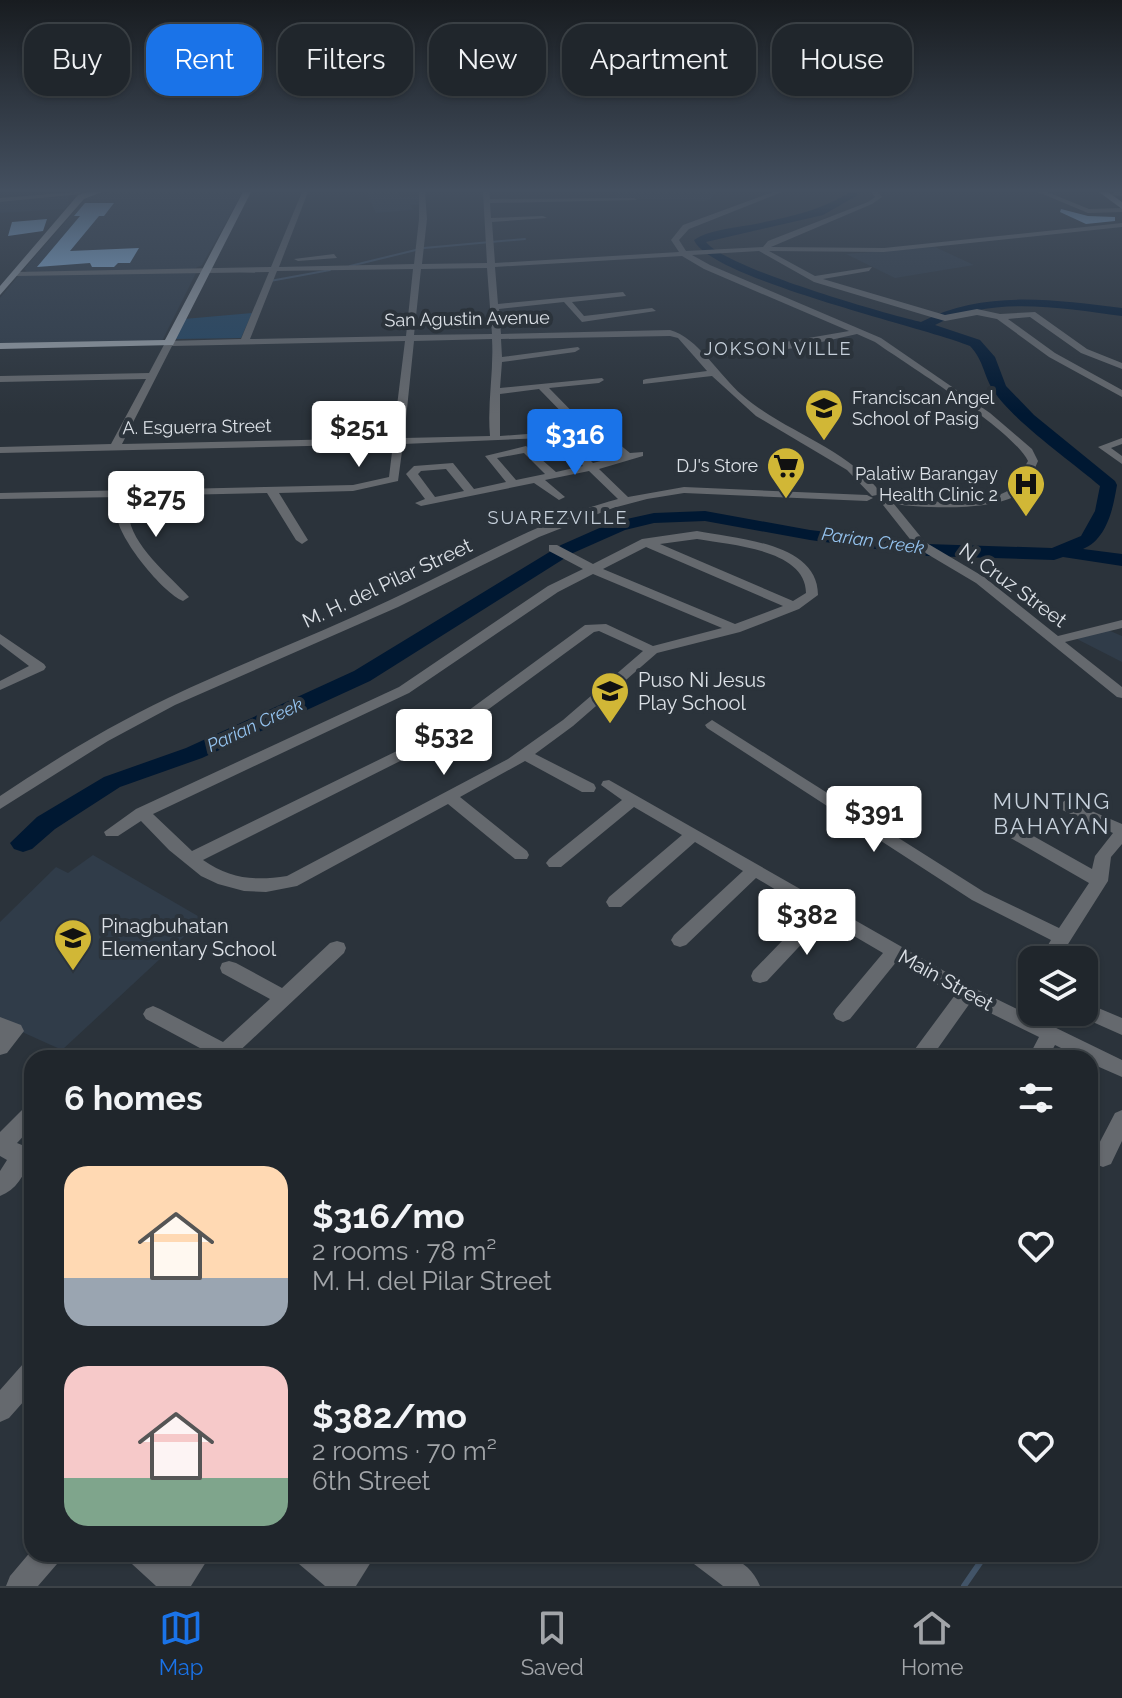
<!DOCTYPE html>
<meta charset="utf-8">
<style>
body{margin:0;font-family:Raleway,sans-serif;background:#2d3238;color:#f1f3f6;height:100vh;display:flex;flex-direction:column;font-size:30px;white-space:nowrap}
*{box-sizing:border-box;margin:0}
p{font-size:26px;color:#a2a5a9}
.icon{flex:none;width:44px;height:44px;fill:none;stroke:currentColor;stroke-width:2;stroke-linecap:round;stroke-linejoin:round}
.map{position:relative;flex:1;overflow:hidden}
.panel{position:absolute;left:24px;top:1050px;width:1074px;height:512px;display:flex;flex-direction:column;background:#20262c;border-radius:24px;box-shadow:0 2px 6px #0004,0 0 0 2px #3d4348}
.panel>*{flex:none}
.top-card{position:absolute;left:24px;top:24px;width:1074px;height:72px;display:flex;gap:16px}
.controls{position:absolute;left:1018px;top:946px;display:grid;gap:16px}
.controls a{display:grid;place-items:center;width:80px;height:80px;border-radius:16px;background:#20262c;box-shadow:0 2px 6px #0004,0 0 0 2px #3d4348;font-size:40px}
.price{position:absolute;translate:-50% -68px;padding:0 18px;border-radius:8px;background:#fff;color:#222;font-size:26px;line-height:52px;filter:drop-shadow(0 2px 4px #0008)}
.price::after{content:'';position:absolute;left:50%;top:48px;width:24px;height:18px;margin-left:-12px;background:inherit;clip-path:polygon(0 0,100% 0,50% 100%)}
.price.current{background:#1a73e8;color:#fff}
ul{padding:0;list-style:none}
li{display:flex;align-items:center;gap:24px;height:200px;padding:0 40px}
li span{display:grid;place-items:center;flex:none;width:224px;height:160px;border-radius:24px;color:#555}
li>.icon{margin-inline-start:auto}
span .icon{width:96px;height:96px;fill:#fffc;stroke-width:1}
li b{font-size:34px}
h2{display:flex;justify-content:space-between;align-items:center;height:96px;padding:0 40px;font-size:34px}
.pill{padding:0 28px;border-radius:24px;background:#20262c;box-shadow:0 2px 6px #0004,0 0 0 2px #3d4348;font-size:28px;line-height:72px}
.pill.current{background:#1a73e8;color:#fff}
.dock{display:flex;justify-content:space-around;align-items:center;height:112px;border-top:2px solid #3d4348;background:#20262c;font-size:22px;color:#a2a5a9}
.dock a{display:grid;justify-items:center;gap:4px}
.dock .current{color:#1a73e8}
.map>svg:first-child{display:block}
</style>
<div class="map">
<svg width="1122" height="1586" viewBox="0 0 1122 1586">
<rect width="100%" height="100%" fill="#2b333b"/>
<path fill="#303c49" d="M109 192H243L202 265 194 269 27 272 24 269 86 198Z
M366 192H398L401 197 421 196 422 205H411L413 210 376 213Z
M618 192H715L711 199 704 201 617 198Z
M68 196 69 205 64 209 0 213V202Z
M935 247 974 265 895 278 846 254Z
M196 273 162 341 0 344V298L19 275Z
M1108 630 1122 636V662L1073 637Z
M93 855 203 919 62 1050 0 1022V922L56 867 68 873Z"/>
<path fill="#234664" d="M252 313 241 338 175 339 184 319Z"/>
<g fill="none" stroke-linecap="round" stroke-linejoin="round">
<path stroke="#425468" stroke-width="2" d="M350 266 424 248 525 239
M270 281 330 270"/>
<path stroke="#425468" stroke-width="6" d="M964 1586 986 1554"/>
<path fill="#001832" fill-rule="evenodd" d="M846 192H856L858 195 823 215 706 242C726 268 882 313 921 322 984 289 1054 300 1122 308V316C1061 308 991 295 935 325L980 340 995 357 1006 386 1034 415 1115 481 1117 485C1113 509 1107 539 1083 549L1122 554V566L1063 557 1054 560 927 556 810 540 705 521 654 523 625 530 573 553 370 681 202 758 120 787 55 829 32 849 23 852 14 849 10 843 37 817 104 777 186 748 354 671 561 545 613 522 654 513 705 511 810 530 927 544 1052 548 1081 536 1095 511 1100 486C1070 460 1014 422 993 390 983 374 984 361 970 346 923 327 711 279 694 240 709 230 732 228 750 225 784 218 817 212 847 194Z"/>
</g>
<path fill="#97c8f6" d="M85 203H114L104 216H99L70 251 139 248 130 263H118L114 267H92L90 263 37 267 80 216H74Z
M1061 209 1088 216 1115 217V221L1086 224 1060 212Z
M47 219 43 231 8 236 12 222Z"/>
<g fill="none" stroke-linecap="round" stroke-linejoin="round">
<path fill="#65696e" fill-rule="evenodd" d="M77 192 92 193 0 202V198Z
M302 192H308L279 267 414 264 419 219V192H425L427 219 422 264 487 263 483 192H489L490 199 634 198 637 200 490 203 491 218 543 216 547 218 492 222 495 263 679 252 671 240 683 225 773 192H782L689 229 679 240 686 251 763 247 768 241 868 202 875 197 871 192H878L882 197 872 204 771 247 884 248 1122 223V227L884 252 769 251 815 276 872 267 869 271 823 279 945 315 977 309 1000 314 1035 312 1087 349 1122 363V369L1081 353 1030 317 1008 319 1055 353 1122 390V397L1049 357 997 319 977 315 945 321 931 317 814 282 759 251 692 255 710 265 881 338 990 413 1032 449 1038 461C1034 470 1030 482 1024 489 1004 513 922 508 894 504L925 542 984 577 1058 636 1122 620V628L1065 642 1122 687V698L1117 697 976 583 917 548 883 505V500L889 497C922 501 983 509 1012 488 1019 482 1023 469 1028 461 1012 429 909 366 875 342L857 334 795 348 725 357V353L728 352 849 331 704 269 682 256 495 267 498 304 623 292 626 296 572 302 584 316 652 308 656 311 582 322 564 302 499 309 501 334 670 330C697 337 720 376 742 395 786 433 845 446 882 494L872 496 847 470 756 416 712 376 643 384V380L646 379 707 371 678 338 670 336 501 339 502 357 578 347 580 349 575 352 502 362 500 388 602 378 604 380 599 383 549 388 591 431V435H608L630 453 643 452V456L599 469 628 497 684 487 867 495 873 498 867 501 684 493 647 499 613 508 539 537 398 607 175 705 108 741 0 809V796C54 760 109 726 168 698 241 663 317 635 390 600 465 565 538 520 618 499L589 471 545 480 565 497 559 500 534 483 421 506 415 503 425 499 406 474 414 466 453 463 474 489 506 482 485 456 526 446 556 472 583 466 562 444 566 437 403 444 398 481 353 491 279 493 308 540 302 544 296 540 267 493 133 496C131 502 128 509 129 515 130 544 171 577 189 597L183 601C163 593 118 538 117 516 117 509 119 503 121 497L0 499V493L353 485 389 477 393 444 0 453V447L111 444 146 379 0 382V376L149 373 166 341 241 339 269 272 16 276 13 272 271 267ZM487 268 492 334 414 335 421 269ZM413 269 406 336 250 339 277 271ZM492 339C494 372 487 403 490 436L404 438 414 341ZM405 341 393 438 122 444 172 346ZM539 389 579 430 500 436V394ZM602 440 620 456 593 463 573 443ZM524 453 545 474 516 480 497 458ZM446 469 464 491 435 497 418 474 421 471Z
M1038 192H1047L1089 209 1122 208V212L1088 213Z
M1114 192H1122V196L1112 195Z
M334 254 337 258 298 261 294 259Z
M1122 438V444L1111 448 1122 456V464L1098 447Z
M697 531C736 539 818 542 818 595L799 609 740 632 657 653 573 726 535 754 594 784 596 788 594 792H582L525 761 460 797 527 851 529 855 527 859H515L448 804 297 886 266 892 244 891 218 884 201 876 169 850 141 821 118 836H106L104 832 136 809 399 687 548 586 583 569 549 551V545H557L593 564 642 539ZM697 539C730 545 806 549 806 593L793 601 660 544ZM646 547 783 606 735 624 603 569ZM593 574 722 628 653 646 606 624 585 625 446 727 192 851 153 814 409 693 558 592ZM599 631 643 651 563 720 508 759 287 876C255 881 230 879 203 860L456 733 594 632Z
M0 634 44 664 46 667 44 670 0 690V681L29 666 0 644Z
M712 720 984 892 1059 928 1089 883 1002 833 1000 829 1002 825H1014L1092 869 1095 856 1113 833 1060 809 1058 805 1066 800 1122 824V844L1111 857 1108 881 1058 960H1039L1051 940 972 900 707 728 705 725Z
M609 780 974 988 1122 1060V1077L1090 1063V1058H1081L1055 1045 1048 1058H1028L1039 1037 970 1003 931 1058H913L915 1049 955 995 897 961 850 1019 843 1022 836 1019 833 1014 836 1009 883 953 825 919 767 981 760 983 753 981 751 976 753 971 811 911 756 878 686 945 680 947 674 945 671 940 674 935 743 871 695 842 621 907H609L606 902 609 897 682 835 634 807 561 867H549L546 863 549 859 622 800 601 785 603 781Z
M337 941 344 943 346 948 344 953 232 1058H209L211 1054 146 1019 143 1014 146 1009 153 1006 160 1009 223 1042 270 999 222 973 220 968 222 963 229 961 236 963 282 988 330 943Z
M1084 1002 1122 1018V1035L1077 1015 1075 1012H1084Z
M0 1017 21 1025 24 1031 7 1053 0 1055Z
M32 1104V1127L17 1143 22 1145 29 1159C25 1175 16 1190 0 1196V1171L7 1160 0 1156V1132L25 1107Z
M1122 1110V1141L1111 1164 1103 1167 1095 1164 1092 1157 1115 1113Z
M32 1361V1392L9 1418 0 1422V1390L23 1364Z
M32 1550V1554H61L57 1564 38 1586H6L10 1576Z
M128 1554H163L172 1562 179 1554H211L191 1586H156L132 1564Z
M295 1554H331L340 1562 345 1554H376L356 1586H325L299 1564Z
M690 1554C719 1554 747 1554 760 1586H723L694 1564Z"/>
<path fill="#98a0a8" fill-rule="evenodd" d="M89 192H102L84 199 0 295V286L78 195Z
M243 192H251L173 345 0 349V343L165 340Z
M1099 192H1108L1122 202V209Z"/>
</g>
<linearGradient id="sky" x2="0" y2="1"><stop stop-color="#181c20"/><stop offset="0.46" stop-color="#445060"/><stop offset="1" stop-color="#445060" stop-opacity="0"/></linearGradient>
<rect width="1122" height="414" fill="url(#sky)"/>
<defs>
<g id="school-pin" transform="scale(2)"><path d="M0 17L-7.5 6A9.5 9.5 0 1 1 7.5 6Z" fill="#d1b736" stroke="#2b333b"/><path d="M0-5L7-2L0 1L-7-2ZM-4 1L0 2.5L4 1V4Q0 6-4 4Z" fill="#111"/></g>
<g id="supermarket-pin" transform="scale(2)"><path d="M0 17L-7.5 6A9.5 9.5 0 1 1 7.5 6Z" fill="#d1b736" stroke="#2b333b"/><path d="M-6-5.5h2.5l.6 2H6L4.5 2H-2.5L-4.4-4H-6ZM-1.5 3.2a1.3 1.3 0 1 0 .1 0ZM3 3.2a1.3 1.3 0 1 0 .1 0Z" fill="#111"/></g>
<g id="hospital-pin" transform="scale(2)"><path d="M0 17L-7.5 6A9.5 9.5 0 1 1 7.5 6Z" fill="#d1b736" stroke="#2b333b"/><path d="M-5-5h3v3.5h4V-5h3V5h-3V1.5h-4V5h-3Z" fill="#111"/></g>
</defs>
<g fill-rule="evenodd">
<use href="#school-pin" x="824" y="408"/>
<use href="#supermarket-pin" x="786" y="466"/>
<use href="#hospital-pin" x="1026" y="484"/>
<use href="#school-pin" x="610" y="691"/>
<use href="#school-pin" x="73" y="938"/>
</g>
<g text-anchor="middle" stroke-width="8" stroke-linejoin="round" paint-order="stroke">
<g font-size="18" fill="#dce1e7" stroke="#2b333b">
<text transform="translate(467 319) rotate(-1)" y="6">San Agustin Avenue</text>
<text transform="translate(197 427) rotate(-1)" y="6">A. Esguerra Street</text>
</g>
<g font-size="18" letter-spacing="2" fill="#c6d0db" stroke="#2b333b">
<text x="778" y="355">JOKSON VILLE</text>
<text x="558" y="524">SUAREZVILLE</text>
</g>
<g font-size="18" fill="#dce1e7" stroke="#2b333b" text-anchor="end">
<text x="852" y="404" text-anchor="start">Franciscan Angel<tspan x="852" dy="21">School of Pasig</tspan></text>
<text x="758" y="472">DJ's Store</text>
<text x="998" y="480">Palatiw Barangay<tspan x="998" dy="21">Health Clinic 2</tspan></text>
</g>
<g font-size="18" font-style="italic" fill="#95c4f0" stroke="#2b333b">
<text transform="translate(873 541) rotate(8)" y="6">Parian Creek</text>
<text transform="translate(255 725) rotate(-25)" y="6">Parian Creek</text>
</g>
<g font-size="20" fill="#dce1e7" stroke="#2b333b">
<text transform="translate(387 583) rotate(-25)" y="7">M. H. del Pilar Street</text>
<text transform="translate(1013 585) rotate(36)" y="7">N. Cruz Street</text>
<text transform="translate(946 980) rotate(29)" y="7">Main Street</text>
</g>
<g font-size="20" fill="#dce1e7" stroke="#2b333b" text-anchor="start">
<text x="638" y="687">Puso Ni Jesus<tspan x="638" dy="23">Play School</tspan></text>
<text x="101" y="933">Pinagbuhatan<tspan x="101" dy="23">Elementary School</tspan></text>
</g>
<g font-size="22" letter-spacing="2" fill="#c6d0db" stroke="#2b333b">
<text x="1052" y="809">MUNTING<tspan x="1052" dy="25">BAHAYAN</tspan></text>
</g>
</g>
</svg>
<div class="controls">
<a><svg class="icon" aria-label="layers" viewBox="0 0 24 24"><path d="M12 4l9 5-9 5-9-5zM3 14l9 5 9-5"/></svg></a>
</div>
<b class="price" style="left:359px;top:469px">$251</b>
<b class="price current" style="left:575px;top:477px">$316</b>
<b class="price" style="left:156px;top:539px">$275</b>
<b class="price" style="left:444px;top:777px">$532</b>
<b class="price" style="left:874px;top:854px">$391</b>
<b class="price" style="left:807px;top:957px">$382</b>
<div class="top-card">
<a class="pill">Buy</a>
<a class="pill current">Rent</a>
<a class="pill">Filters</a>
<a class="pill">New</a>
<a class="pill">Apartment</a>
<a class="pill">House</a>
</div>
<section class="panel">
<h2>6 homes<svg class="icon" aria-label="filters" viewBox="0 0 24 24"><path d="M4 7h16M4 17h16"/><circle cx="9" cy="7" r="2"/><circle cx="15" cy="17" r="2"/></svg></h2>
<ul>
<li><span style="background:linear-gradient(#ffd9b3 70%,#9aa5b1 0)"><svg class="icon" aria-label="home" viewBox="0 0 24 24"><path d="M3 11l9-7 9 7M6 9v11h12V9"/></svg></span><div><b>$316/mo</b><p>2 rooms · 78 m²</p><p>M. H. del Pilar Street</p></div><svg class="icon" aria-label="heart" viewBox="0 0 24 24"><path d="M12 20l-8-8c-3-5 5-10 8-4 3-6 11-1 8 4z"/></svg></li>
<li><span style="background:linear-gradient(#f6c9c9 70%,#7fa58c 0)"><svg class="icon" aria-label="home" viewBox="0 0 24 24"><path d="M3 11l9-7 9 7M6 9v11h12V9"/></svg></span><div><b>$382/mo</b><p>2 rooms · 70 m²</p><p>6th Street</p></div><svg class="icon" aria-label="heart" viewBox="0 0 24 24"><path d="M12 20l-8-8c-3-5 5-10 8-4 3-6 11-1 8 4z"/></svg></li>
</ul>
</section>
</div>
<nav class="dock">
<a class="current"><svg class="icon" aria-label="map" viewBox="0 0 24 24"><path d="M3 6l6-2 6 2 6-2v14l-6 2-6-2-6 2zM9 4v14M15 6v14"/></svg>Map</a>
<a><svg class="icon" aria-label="saved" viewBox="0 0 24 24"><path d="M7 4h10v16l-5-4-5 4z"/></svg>Saved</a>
<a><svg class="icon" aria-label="home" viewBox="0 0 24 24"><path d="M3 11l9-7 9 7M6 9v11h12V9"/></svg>Home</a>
</nav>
